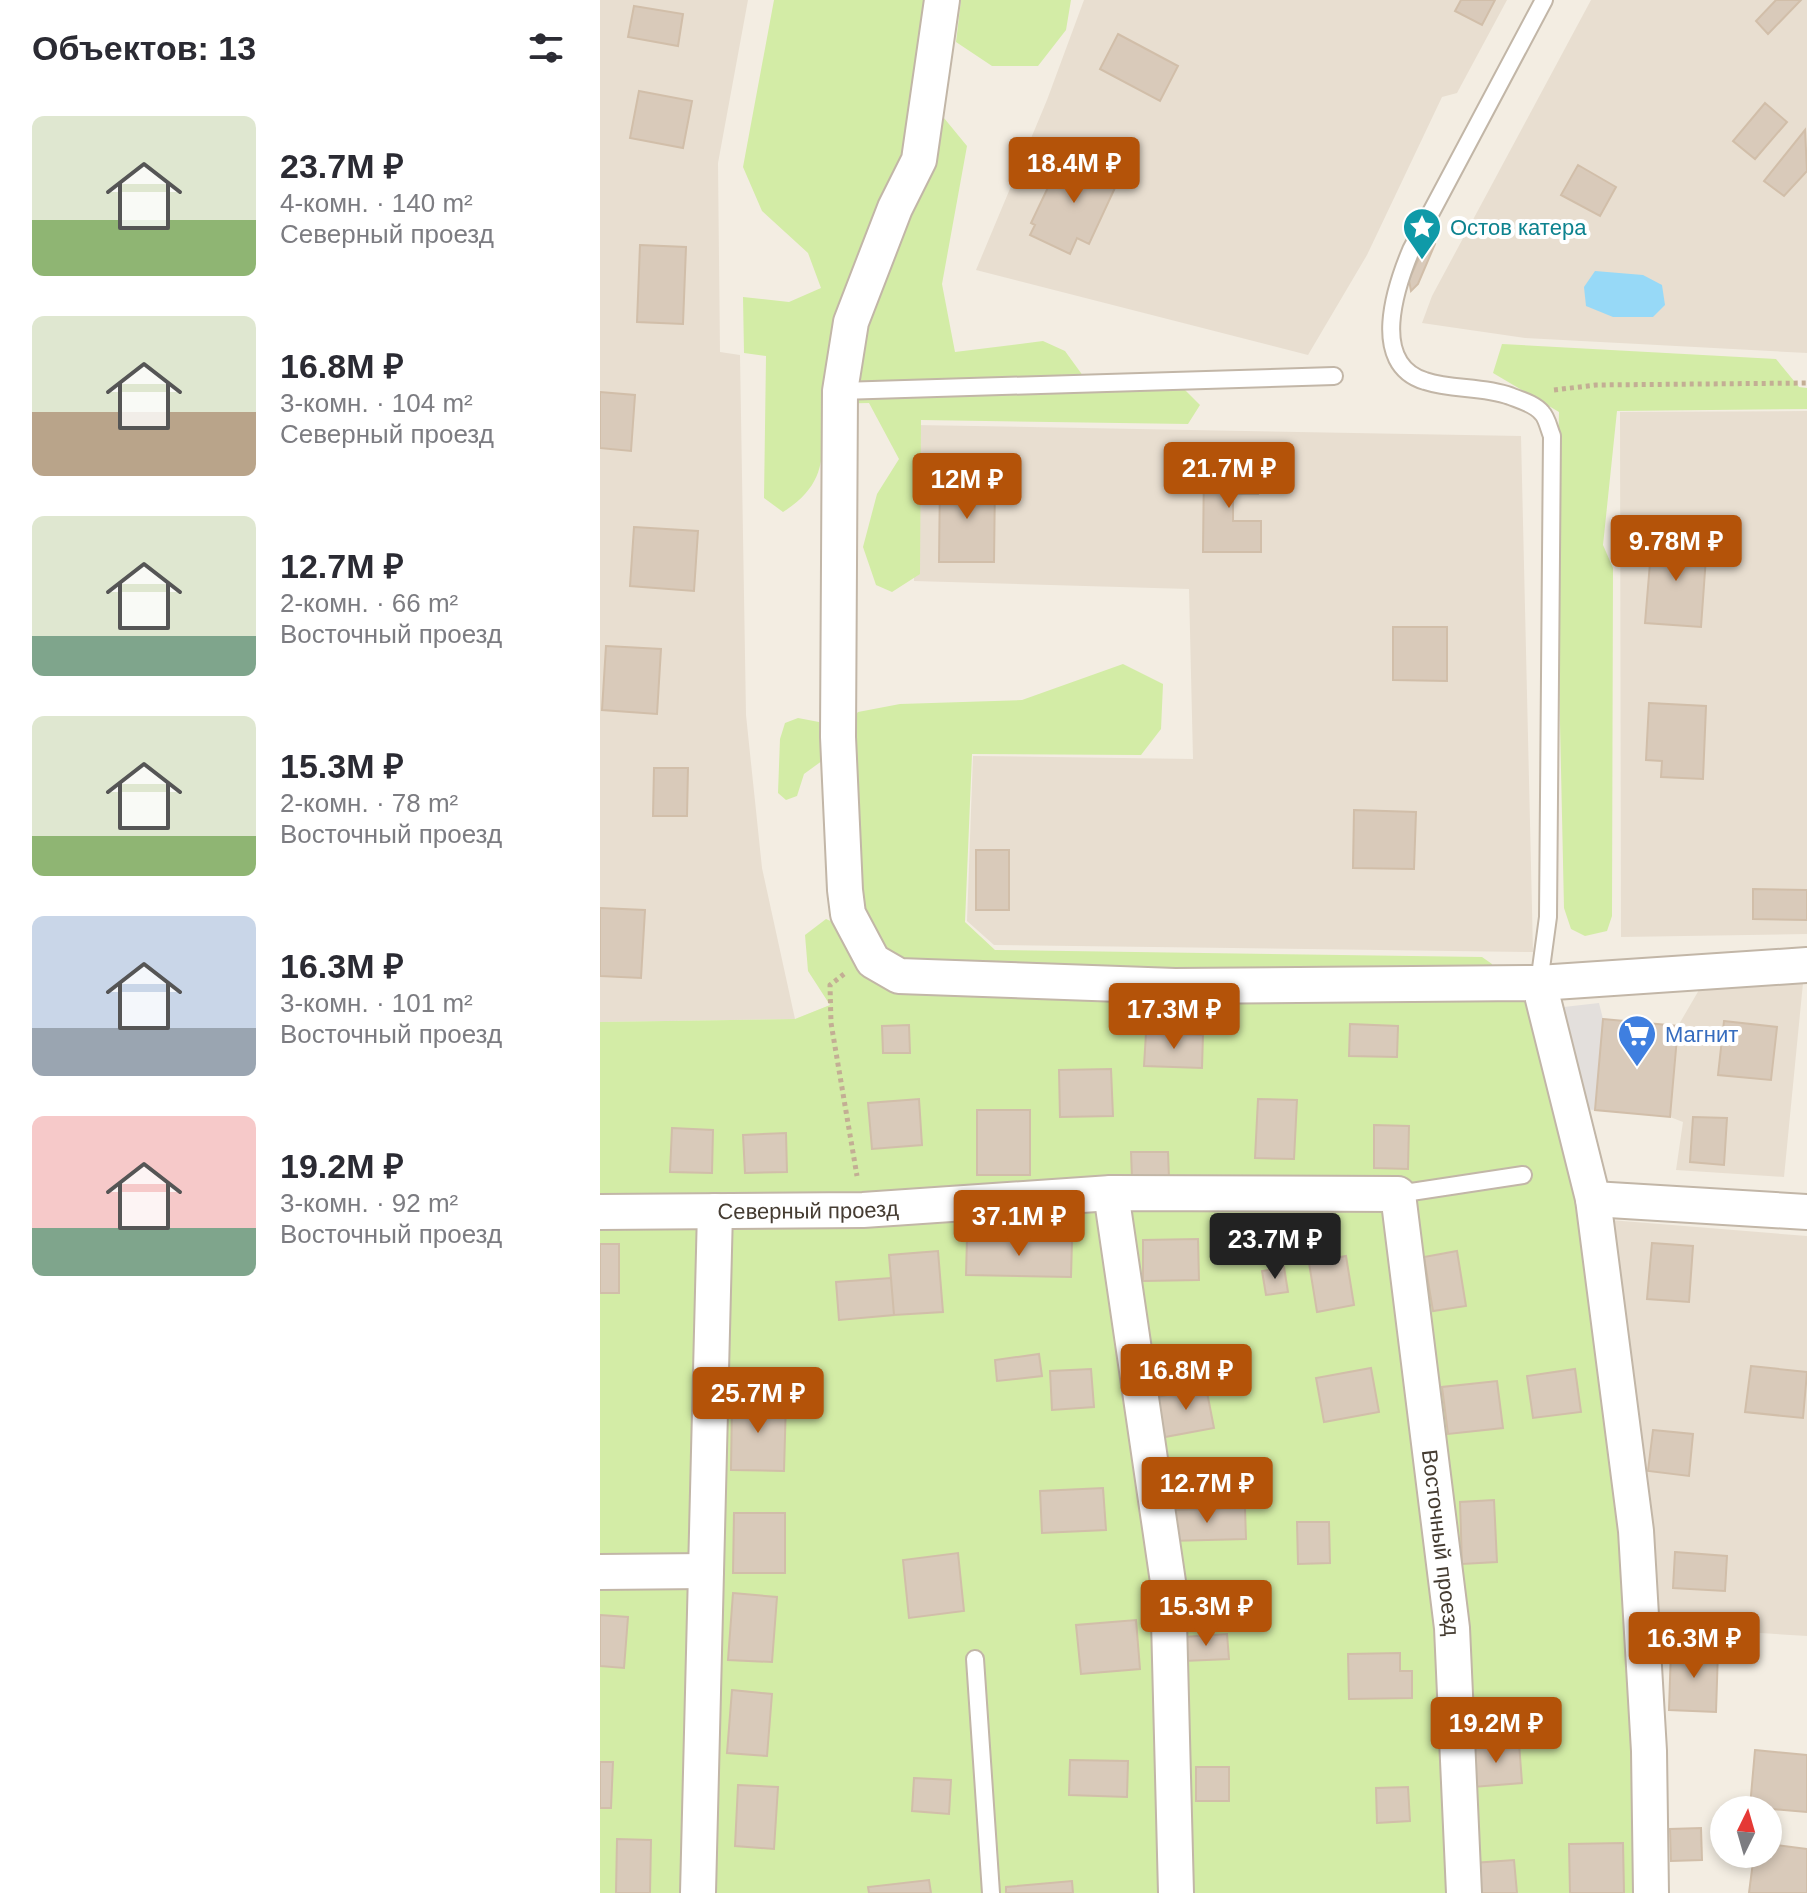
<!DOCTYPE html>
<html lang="ru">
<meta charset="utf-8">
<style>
body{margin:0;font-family:Arial,sans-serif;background:#f2f2f3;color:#2b2b33;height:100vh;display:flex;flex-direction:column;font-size:30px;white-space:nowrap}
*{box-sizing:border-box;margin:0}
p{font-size:26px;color:#7c7c81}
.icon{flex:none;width:44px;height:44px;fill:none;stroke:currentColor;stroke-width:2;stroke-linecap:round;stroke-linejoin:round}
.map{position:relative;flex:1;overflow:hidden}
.panel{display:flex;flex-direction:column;background:#fff;width:600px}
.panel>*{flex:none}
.needle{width:52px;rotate:5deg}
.tools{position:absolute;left:1110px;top:1796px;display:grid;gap:16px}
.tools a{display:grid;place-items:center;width:72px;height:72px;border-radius:50%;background:#fff;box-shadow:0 4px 12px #0003;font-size:40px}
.price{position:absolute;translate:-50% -68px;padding:0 18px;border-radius:8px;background:#b45309;color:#fff;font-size:26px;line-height:52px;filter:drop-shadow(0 2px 4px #0008)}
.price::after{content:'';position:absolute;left:50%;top:48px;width:24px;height:18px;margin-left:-12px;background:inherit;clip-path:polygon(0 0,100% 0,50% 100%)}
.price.current{background:#222;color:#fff}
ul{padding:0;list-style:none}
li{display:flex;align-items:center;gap:24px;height:200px;padding:0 32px}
li span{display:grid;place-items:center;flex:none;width:224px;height:160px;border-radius:12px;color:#555}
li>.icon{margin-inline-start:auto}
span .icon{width:96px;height:96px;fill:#fffc;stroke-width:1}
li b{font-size:34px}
h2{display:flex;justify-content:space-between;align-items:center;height:96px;padding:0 32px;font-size:34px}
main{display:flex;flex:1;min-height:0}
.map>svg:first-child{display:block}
</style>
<main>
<section class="panel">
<h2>Объектов: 13<svg class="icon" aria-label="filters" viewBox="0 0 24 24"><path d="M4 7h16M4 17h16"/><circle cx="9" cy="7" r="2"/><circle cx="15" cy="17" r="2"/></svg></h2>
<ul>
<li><span style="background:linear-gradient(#dfe7d0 65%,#8fb573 0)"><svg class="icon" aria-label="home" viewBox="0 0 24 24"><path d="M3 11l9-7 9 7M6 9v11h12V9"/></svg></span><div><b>23.7M ₽</b><p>4-комн. · 140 m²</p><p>Северный проезд</p></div></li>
<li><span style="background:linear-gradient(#dfe7d0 60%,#b9a48a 0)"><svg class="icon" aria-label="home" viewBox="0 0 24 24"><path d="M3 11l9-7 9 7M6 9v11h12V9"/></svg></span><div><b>16.8M ₽</b><p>3-комн. · 104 m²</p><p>Северный проезд</p></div></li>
<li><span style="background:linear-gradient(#dfe7d0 75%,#7fa58c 0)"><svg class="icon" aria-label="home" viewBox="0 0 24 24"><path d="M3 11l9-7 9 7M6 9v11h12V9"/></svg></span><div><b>12.7M ₽</b><p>2-комн. · 66 m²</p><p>Восточный проезд</p></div></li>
<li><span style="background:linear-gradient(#dfe7d0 75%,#8fb573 0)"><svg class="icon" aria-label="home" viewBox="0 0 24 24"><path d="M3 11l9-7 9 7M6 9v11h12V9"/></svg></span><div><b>15.3M ₽</b><p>2-комн. · 78 m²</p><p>Восточный проезд</p></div></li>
<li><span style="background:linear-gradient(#c9d6e8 70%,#9aa5b1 0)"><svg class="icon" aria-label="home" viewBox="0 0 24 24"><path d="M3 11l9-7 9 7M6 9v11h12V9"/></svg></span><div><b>16.3M ₽</b><p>3-комн. · 101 m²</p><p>Восточный проезд</p></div></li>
<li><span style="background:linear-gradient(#f6c9c9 70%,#7fa58c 0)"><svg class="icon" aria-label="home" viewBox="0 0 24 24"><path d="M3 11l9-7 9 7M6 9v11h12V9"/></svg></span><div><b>19.2M ₽</b><p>3-комн. · 92 m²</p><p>Восточный проезд</p></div></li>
</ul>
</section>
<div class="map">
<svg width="1207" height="1893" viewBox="0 0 1207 1893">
<rect width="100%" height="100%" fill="#f3ede2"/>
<path fill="#e8ded0" d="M0 0H148L118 163 120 352 140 355 146 715 162 868 195 1019 0 1022Z
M484 0H907L857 93 842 97 767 255 708 355 376 270 447 100Z
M991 0H1207V353L925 338 822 323 832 296Z
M1207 411V934L1021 937 1020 412Z
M315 425 921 436 933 952 394 945 367 921 373 756 593 759 589 589 314 581Z
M1203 983 1184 1177 1076 1170 1083 1122 1070 1117 1078 1026 1099 990Z
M1010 1220 1207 1236V1636L1051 1626 1039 1413Z"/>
<path fill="#d3eca6" d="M174 0H324L316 84 367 146 342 284 355 352 443 341 465 351 494 391 583 388 600 405 588 424 321 420 320 574 292 592 276 585 263 547 277 494 299 459 269 403 222 404C223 453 229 483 183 512L164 498 166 356 144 353 143 297 189 302 221 288 208 253 162 211 143 167Z
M361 0H471L466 30 438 66H392L356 42Z
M902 344 1176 359 1199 387 1207 388V409L1017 411 1003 545 1013 568 1012 916 1007 931 985 936 971 929 964 908 956 539 959 412 893 373Z
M523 664 563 684 561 729 541 755 372 754 365 922 395 950 882 957 892 964 893 975 295 966 253 905 242 731 258 712 300 704 422 700Z
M198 718 219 722 230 733V755L204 774 197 796 186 800 178 793 180 739 185 723Z
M226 919 251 930 279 979 939 983 1036 1531 1051 1893H0V1022L195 1019 230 1005 208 971 205 935Z"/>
<path fill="#e3dfdc" d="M999 1003 1003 1019 995 1110 981 1109 955 1008Z"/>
<path fill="#97d9f7" d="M995 271 1043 275 1062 285 1065 305 1053 317H1013L986 306 984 287Z"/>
<path fill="#d9caba" stroke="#d1bea9" stroke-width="2" d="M861 0H895L882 25 855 11Z
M1176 0H1201L1168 34 1156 21Z
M34 6 83 14 78 46 28 37Z
M518 34 578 66 560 101 500 69Z
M39 91 92 101 83 148 30 138Z
M1165 103 1187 122 1155 159 1133 141Z
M1205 130 1207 171 1184 196 1164 181Z
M471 154 520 177 489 244 477 238 470 254 430 235 435 225 431 223 453 177 460 179Z
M978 165 1016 187 1000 216 961 195Z
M827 240 835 244 818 284 811 291 809 280Z
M40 245 86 247 83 324 37 322Z
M0 392 35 395 31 451 0 448Z
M604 465 658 466V494H633V521H661V552H603Z
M340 479 395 480 394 562H339Z
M34 527 98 531 94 591 30 586Z
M1052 539 1107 543 1101 627 1045 623Z
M793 627H847V681L793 680Z
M6 646 61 649 57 714 2 710Z
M1049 703 1106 706 1103 779 1061 777 1062 761 1046 760Z
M54 768H88L87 816H53Z
M754 810 816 812 814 869 753 868Z
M376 850H409V910H376Z
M1153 889 1207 890V920L1153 919Z
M0 908 45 910 41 978 0 976Z
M1003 1019 1078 1026 1070 1117 995 1110Z
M1124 1021 1177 1027 1171 1080 1118 1075Z
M750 1024 798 1026 797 1057 749 1056Z
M309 1025 310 1053H283L282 1026Z
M546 1033 603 1035 602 1068 544 1066Z
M511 1069 513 1116 460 1117 459 1070Z
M319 1099 322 1145 272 1149 268 1103Z
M658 1099 697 1100 694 1159 655 1158Z
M377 1110H430V1175H377Z
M1093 1117 1127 1118 1124 1165 1090 1162Z
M774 1125 809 1126 808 1169 774 1168Z
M72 1128 113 1130 112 1173 70 1172Z
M186 1133 187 1172 145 1173 143 1135Z
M531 1152H568L569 1178H532Z
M367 1238 472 1241 471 1277 366 1275Z
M598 1239 599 1280 543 1281V1240Z
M1052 1243 1093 1246 1089 1302 1047 1299Z
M0 1244H19V1293H0Z
M338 1251 343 1312 294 1315 289 1255Z
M857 1251 866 1306 833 1311 824 1257Z
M746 1256 754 1305 717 1312 709 1263Z
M684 1267 688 1292 666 1295 662 1271Z
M291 1278 294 1315 239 1320 236 1282Z
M439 1354 442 1376 397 1381 395 1360Z
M1151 1366 1207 1372 1203 1418 1145 1412Z
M771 1368 779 1412 724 1422 716 1378Z
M491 1369 494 1407 452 1410 450 1371Z
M975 1369 981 1412 933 1418 927 1376Z
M897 1381 903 1428 848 1434 842 1387Z
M606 1387 614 1428 565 1437 557 1397Z
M132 1399 186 1401 184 1471 131 1470Z
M1053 1430 1093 1434 1089 1476 1048 1471Z
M503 1488 506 1530 442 1533 440 1491Z
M894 1500 897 1562 862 1564 860 1502Z
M645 1508 646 1539 569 1541V1510Z
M134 1513H185V1573H133Z
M697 1522H729L730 1563 698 1564Z
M1075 1552 1127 1556 1125 1591 1073 1588Z
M358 1553 364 1611 309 1618 303 1560Z
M133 1593 177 1597 172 1662 128 1660Z
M0 1615 28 1617 24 1668 0 1666Z
M536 1620 540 1669 481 1674 476 1625Z
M627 1634 629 1659 584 1661 583 1637Z
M1071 1649 1118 1651 1116 1712 1069 1710Z
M800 1653V1671H812V1698L749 1699 748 1654Z
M132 1690 172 1694 167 1756 127 1753Z
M919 1743 922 1783 873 1787 870 1747Z
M1155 1750 1207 1755V1812L1150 1807Z
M470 1760 528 1761 527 1797 469 1795Z
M0 1762H13L11 1808H0Z
M596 1767H629V1801H596Z
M314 1778 351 1780 349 1814 312 1811Z
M138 1785 178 1787 174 1849 135 1846Z
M808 1787 810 1821 777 1823 776 1788Z
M1101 1828 1102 1860 1071 1861 1070 1829Z
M17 1839 51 1840 50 1893H16Z
M1023 1843 1024 1893H970L969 1844Z
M1168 1844 1207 1849V1893H1149L1154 1854H1168Z
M914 1860 917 1893H875L873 1863Z
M329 1880 331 1893H269L268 1887Z
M472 1881 473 1893H406V1887Z"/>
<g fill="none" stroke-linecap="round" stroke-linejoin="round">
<g stroke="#c2b6a7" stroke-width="20">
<path id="service" d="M240 391 734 376
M939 983 948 917 952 436C949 429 947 418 942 413 935 404 920 400 910 396 882 386 852 390 825 381 769 364 796 286 811 250L944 0
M798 1194 923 1175
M375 1659 391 1893"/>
</g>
<g stroke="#c2b6a7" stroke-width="38">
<g id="minor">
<path d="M342 0 319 160 295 208 251 322 240 391 238 737 245 890 248 914 273 961 299 976 575 986 939 983 993 1199 1036 1531 1049 1751 1051 1893"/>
<path d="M939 983 1207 965"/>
<path d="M511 1193 568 1582 576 1893"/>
<path d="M993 1199 1207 1212"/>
<path id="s1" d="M0 1212 263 1210 511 1193 798 1194 852 1628 864 1893"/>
<path d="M0 1572 106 1571"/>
<path d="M98 1893 115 1211"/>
</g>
</g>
<path stroke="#c3ae94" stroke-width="5" stroke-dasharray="4 4" stroke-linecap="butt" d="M954 390 996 385 1207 383
M244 974 230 985 231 1023 257 1176"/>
<use href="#service" stroke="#fff" stroke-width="16"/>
<use href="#minor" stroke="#fff" stroke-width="34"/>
</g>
<defs>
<g id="sight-pin" transform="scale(2)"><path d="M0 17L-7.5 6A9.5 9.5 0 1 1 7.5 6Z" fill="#0f9aa8" stroke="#fff"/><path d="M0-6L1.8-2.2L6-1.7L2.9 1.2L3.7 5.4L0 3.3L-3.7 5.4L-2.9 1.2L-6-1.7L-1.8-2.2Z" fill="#fff"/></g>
<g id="supermarket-pin" transform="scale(2)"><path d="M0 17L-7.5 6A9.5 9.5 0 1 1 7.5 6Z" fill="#3f7fe0" stroke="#fff"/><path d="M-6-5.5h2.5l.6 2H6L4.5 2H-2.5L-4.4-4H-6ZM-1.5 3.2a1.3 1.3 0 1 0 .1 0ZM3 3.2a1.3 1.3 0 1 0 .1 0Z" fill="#fff"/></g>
</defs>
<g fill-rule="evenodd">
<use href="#sight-pin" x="822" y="227"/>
<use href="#supermarket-pin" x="1037" y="1034"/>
</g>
<g text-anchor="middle" stroke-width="8" stroke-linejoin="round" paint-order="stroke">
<g font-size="22" fill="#0d838f" stroke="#fff" text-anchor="start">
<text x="850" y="235">Остов катера</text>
</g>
<g font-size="22" fill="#366cbe" stroke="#fff" text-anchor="start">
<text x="1065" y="1042">Магнит</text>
</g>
<g font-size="22" fill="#453c32" stroke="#fff">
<text dy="8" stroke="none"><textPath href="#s1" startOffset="208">Северный проезд</textPath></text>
<text dy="8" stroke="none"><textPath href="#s1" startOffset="1150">Восточный проезд</textPath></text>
</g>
</g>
</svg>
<div class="tools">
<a><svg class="needle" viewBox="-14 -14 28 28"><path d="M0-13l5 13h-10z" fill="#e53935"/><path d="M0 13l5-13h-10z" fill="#7c7c81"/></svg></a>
</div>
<b class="price" style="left:474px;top:205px">18.4M ₽</b>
<b class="price" style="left:629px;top:510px">21.7M ₽</b>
<b class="price" style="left:367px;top:521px">12M ₽</b>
<b class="price" style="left:1076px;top:583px">9.78M ₽</b>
<b class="price" style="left:574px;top:1051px">17.3M ₽</b>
<b class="price" style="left:419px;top:1258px">37.1M ₽</b>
<b class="price current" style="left:675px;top:1281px">23.7M ₽</b>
<b class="price" style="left:586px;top:1412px">16.8M ₽</b>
<b class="price" style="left:158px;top:1435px">25.7M ₽</b>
<b class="price" style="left:607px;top:1525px">12.7M ₽</b>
<b class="price" style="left:606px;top:1648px">15.3M ₽</b>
<b class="price" style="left:1094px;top:1680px">16.3M ₽</b>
<b class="price" style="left:896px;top:1765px">19.2M ₽</b>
</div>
</main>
